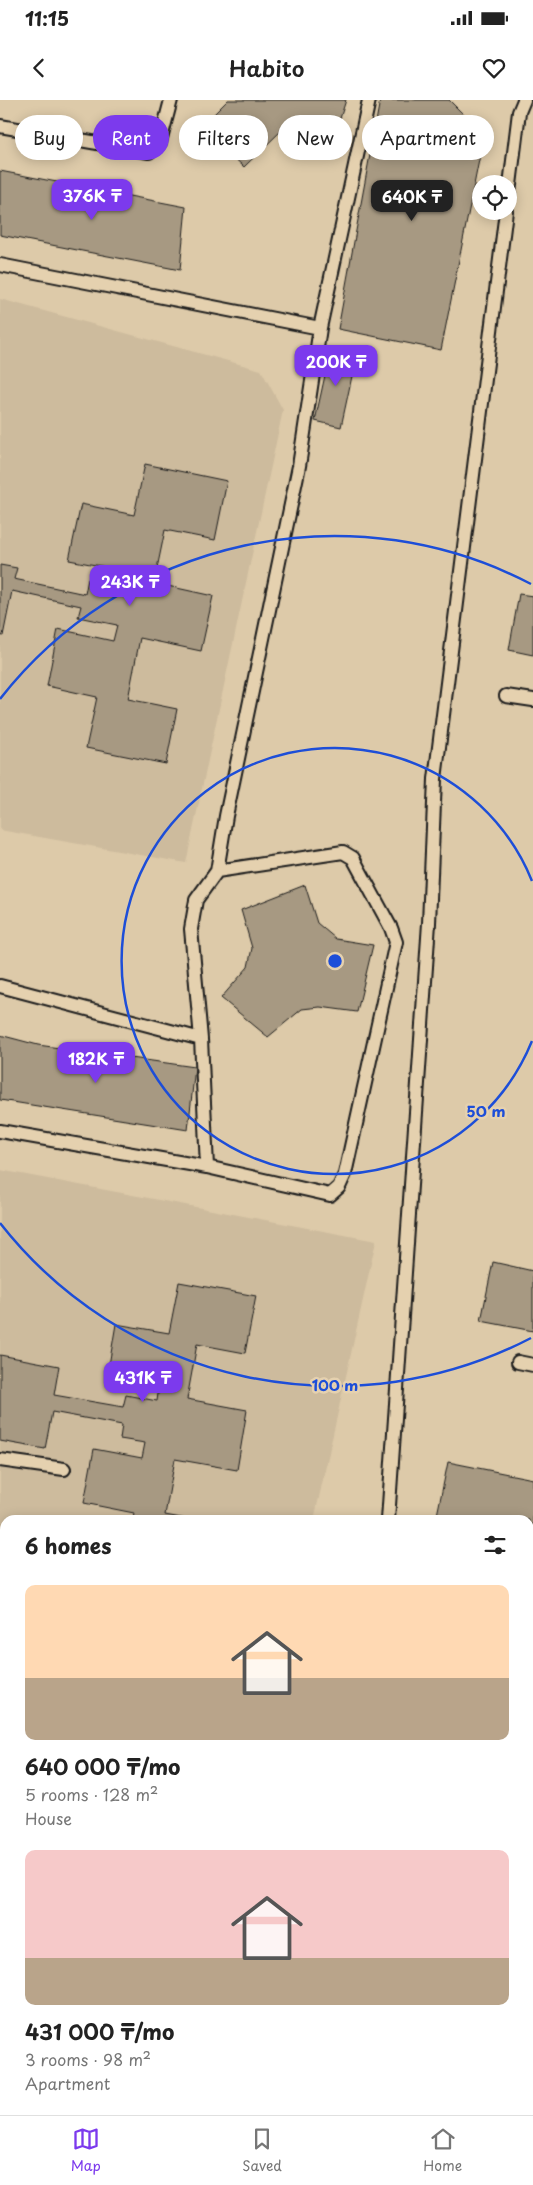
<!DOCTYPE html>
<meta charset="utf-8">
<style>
body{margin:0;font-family:"Playpen Sans",sans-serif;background:#f6f6f6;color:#222;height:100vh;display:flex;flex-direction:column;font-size:19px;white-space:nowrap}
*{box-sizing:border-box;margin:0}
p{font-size:16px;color:#767676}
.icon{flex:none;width:28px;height:28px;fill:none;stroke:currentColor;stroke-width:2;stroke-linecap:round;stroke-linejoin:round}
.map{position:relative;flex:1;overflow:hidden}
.drawer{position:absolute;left:0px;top:1415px;width:534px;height:600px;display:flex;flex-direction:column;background:#fff;border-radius:15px 15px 0 0;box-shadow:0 2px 12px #0003}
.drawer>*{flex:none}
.banner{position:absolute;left:15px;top:15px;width:504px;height:45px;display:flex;gap:10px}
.controls{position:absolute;left:472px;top:75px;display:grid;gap:10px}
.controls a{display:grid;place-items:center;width:45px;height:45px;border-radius:50%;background:#fff;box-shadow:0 2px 12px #0003;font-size:25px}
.price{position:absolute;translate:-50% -42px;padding:0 11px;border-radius:10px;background:#7c3aed;color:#fff;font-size:16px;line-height:32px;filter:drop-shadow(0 1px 2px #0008)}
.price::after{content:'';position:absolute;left:50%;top:30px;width:15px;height:11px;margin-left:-8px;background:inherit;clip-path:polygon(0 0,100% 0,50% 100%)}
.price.active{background:#222;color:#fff}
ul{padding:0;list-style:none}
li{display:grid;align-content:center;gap:10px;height:265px;padding:0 25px}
li span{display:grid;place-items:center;height:155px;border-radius:10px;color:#555}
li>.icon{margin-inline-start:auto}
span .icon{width:90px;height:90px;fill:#fffc;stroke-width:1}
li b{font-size:21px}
h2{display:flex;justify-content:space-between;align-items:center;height:60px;padding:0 25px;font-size:21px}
.chip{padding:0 18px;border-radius:22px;background:#fff;box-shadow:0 2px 12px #0003;font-size:18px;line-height:45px}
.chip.active{background:#7c3aed;color:#fff}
.status{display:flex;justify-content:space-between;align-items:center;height:35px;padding:0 25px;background:#fff;direction:ltr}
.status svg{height:14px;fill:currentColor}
header{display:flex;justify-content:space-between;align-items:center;height:65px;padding:0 25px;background:#fff;font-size:22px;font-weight:600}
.dock{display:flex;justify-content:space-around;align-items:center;height:70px;border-top:1px solid #e0e0e0;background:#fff;font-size:14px;color:#767676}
.dock a{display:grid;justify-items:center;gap:2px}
.dock .active{color:#7c3aed}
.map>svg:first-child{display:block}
</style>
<div class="status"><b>11:15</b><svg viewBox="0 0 49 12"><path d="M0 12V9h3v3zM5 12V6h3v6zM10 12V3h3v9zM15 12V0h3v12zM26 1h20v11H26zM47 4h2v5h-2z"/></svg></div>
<header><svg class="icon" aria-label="back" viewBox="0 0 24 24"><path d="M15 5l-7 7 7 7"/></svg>Habito<svg class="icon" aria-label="heart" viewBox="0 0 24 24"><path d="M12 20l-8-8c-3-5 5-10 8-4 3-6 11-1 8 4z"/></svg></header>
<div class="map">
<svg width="533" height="2015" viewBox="0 0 533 2015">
<rect width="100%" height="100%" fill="#ddcaa9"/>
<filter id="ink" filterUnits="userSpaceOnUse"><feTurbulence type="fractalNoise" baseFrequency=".02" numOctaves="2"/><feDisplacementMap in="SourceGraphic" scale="10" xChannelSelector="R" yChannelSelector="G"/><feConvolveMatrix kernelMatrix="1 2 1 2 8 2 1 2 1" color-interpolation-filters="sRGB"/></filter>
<g filter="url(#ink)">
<path fill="#cdbb9d" d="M0 199 261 270 283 310 186 763 0 730Z
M0 1070 376 1141 314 1420H5V1516L0 1515Z"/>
<path fill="#bdad92" stroke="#6c6457" d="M0 1602H5V1633L0 1634Z"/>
<path fill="#a79982" stroke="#1c1c1c" d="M228 0H346L332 43 284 28 244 67 201 27Z
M380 0H449L484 35 441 250 338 229Z
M0 71 186 107 180 170 0 135Z
M331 248 357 253 341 327 315 321Z
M145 364 227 381 215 440 165 430 154 483 213 496 201 551 140 538 128 599 177 609 166 664 86 648 97 597 47 586 58 529 113 541 117 525 78 517 81 506 12 491 3 536 0 535V465L17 468 14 479 85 494 88 479 119 486 122 470 69 460 81 404 134 415Z
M519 494 533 496V555L509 550Z
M305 785 317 823 336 839 373 845 357 912 320 907 302 909 268 937 221 898 248 867 252 848 241 810Z
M0 935 38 945 195 967 188 1030 0 1000Z
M493 1162 533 1171V1231L481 1221Z
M179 1182 256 1196 245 1253 197 1244 187 1299 247 1310 237 1370 175 1359 165 1415 192 1420H133L134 1413 84 1403 94 1349 142 1358 145 1343 120 1339 122 1325 52 1312 45 1349 0 1341V1255L59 1266 54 1295 123 1307 126 1295 157 1301 159 1286 107 1277 116 1224 169 1233Z
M448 1362 533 1379V1440L529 1439V1420H436Z
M529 1731 533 1732V1797L529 1796Z
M0 1801 5 1804V1874L0 1871Z"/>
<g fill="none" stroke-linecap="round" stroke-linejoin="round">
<g stroke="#1c1c1c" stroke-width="16">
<path id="service" d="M0 26 149 52 160 42 171 0
M509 93 519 12 524 0
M0 165 320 228 369 0
M506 596 533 600
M217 771 226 716 299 366 320 228
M0 886 201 939
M0 1031 207 1067 330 1095 339 1087 345 1074 396 842 391 828 353 758 343 752 217 771 196 800 191 829 201 939 207 1067
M518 1262 533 1265
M0 1360 64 1369
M388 1420 429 823 435 679 506 111
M529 1466 533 1467
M0 1750 5 1753
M529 1834 533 1835
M0 1900 5 1904
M371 2015 372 2010"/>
</g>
<path stroke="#1c1c1c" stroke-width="3" stroke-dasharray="1 4" stroke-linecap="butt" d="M0 1564H5
M0 1648 5 1647"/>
<use href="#service" stroke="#e5d1af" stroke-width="12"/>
</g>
</g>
<g fill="none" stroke="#1d4ed8" stroke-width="2.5">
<path d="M532 941A213 213 0 1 1 532 781"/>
<path d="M531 1238A425 425 0 0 1 0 1123M0 599A425 425 0 0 1 531 484"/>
</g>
<circle cx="335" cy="861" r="8" fill="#1d4ed8" stroke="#e5d1af" stroke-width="2.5"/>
<g font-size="15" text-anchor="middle" font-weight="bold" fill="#1d4ed8" stroke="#e5d1af" stroke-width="5" stroke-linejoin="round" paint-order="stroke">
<text x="486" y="1017">50 m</text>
<text x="335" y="1291">100 m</text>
</g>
</svg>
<div class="controls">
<a><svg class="icon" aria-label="locate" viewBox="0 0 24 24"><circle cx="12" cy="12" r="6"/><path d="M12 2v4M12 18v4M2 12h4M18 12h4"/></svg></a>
</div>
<b class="price" style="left:92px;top:121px">376K ₸</b>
<b class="price active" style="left:412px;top:122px">640K ₸</b>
<b class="price" style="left:336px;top:287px">200K ₸</b>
<b class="price" style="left:130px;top:507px">243K ₸</b>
<b class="price" style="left:96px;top:984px">182K ₸</b>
<b class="price" style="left:143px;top:1303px">431K ₸</b>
<div class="banner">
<a class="chip">Buy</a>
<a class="chip active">Rent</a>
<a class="chip">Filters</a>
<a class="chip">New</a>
<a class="chip">Apartment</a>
</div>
<section class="drawer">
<h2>6 homes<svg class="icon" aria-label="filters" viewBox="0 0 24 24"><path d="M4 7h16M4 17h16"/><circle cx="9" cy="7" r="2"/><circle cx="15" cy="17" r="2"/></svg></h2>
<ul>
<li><span style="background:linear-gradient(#ffd9b3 60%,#b9a48a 0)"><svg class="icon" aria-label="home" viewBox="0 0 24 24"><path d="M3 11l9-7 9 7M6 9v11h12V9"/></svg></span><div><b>640 000 ₸/mo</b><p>5 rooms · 128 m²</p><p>House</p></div></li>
<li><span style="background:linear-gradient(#f6c9c9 70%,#b9a48a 0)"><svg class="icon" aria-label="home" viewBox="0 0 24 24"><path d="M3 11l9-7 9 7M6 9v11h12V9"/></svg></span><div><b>431 000 ₸/mo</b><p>3 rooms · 98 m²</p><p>Apartment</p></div></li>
</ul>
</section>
</div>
<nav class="dock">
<a class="active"><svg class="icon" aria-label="map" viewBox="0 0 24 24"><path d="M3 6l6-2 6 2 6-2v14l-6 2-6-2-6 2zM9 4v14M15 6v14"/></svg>Map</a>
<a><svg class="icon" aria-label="saved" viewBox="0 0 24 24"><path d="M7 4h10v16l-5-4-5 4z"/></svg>Saved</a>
<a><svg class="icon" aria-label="home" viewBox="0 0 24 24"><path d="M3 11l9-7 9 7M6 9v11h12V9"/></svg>Home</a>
</nav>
